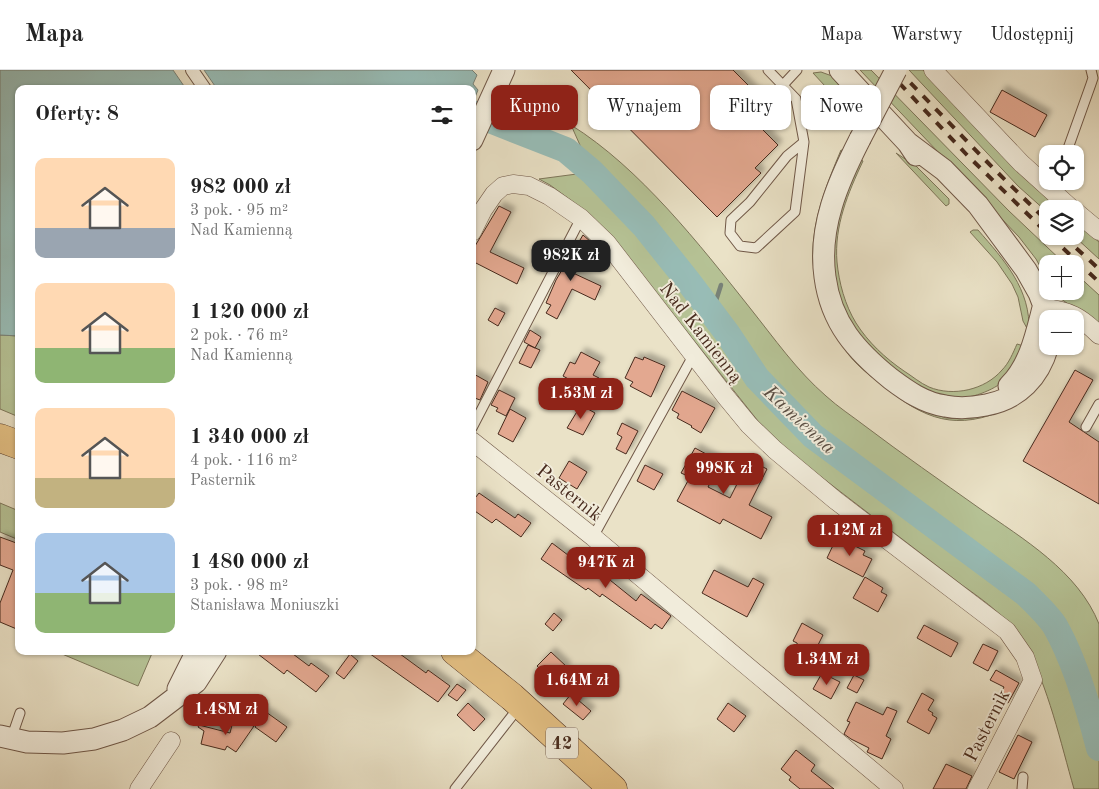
<!DOCTYPE html>
<html lang="pl">
<meta charset="utf-8">
<style>
body{margin:0;font-family:"Old Standard TT",serif;background:#f2f2f2;color:#222;height:100vh;display:flex;flex-direction:column;font-size:19px;white-space:nowrap}
*{box-sizing:border-box;margin:0}
p{font-size:16px;color:#767676}
.icon{flex:none;width:28px;height:28px;fill:none;stroke:currentColor;stroke-width:2;stroke-linecap:round;stroke-linejoin:round}
.map{position:relative;flex:1;overflow:hidden}
.side{position:absolute;left:15px;top:15px;width:461px;height:570px;display:flex;flex-direction:column;background:#fff;border-radius:10px;box-shadow:0 1px 4px #0004}
.side>*{flex:none}
.hud{position:absolute;left:491px;top:15px;width:475px;height:45px;display:flex;gap:10px}
.fabs{position:absolute;left:1039px;top:75px;display:grid;gap:10px}
.fabs a{display:grid;place-items:center;width:45px;height:45px;border-radius:10px;background:#fff;box-shadow:0 1px 4px #0004;font-size:25px}
.price{position:absolute;translate:-50% -42px;padding:0 11px;border-radius:10px;background:#8f2418;color:#fff;font-size:16px;line-height:32px;filter:drop-shadow(0 1px 2px #0008)}
.price::after{content:'';position:absolute;left:50%;top:30px;width:15px;height:11px;margin-left:-8px;background:inherit;clip-path:polygon(0 0,100% 0,50% 100%)}
.price.selected{background:#222;color:#fff}
ul{padding:0;list-style:none}
li{display:flex;align-items:center;gap:15px;height:125px;padding:0 20px}
li span{display:grid;place-items:center;flex:none;width:140px;height:100px;border-radius:10px;color:#555}
li>.icon{margin-inline-start:auto}
span .icon{width:60px;height:60px;fill:#fffc;stroke-width:1}
li b{font-size:21px}
h2{display:flex;justify-content:space-between;align-items:center;height:60px;padding:0 20px;font-size:21px}
.pill{padding:0 18px;border-radius:10px;background:#fff;box-shadow:0 1px 4px #0004;font-size:18px;line-height:45px}
.pill.selected{background:#8f2418;color:#fff}
header{display:flex;align-items:center;gap:30px;box-sizing:border-box;height:70px;padding:0 25px;background:#fff;border-bottom:1px solid #e0e0e0}
header strong{font-size:24px}
nav{display:flex;gap:28px;margin-inline-start:auto;font-size:18px}
.map>svg:first-child{display:block}
</style>
<header>
<strong>Mapa</strong>
<nav><a>Mapa</a><a>Warstwy</a><a>Udostępnij</a></nav>
</header>
<div class="map">
<svg width="1099" height="719" viewBox="0 0 1099 719">
<defs>
<filter id="shadow"><feDropShadow dx="4.5" dy="-4.5" stdDeviation="2.5" flood-color="#0004"/></filter>
</defs>
<rect width="100%" height="100%" fill="#eae2c7"/>
<filter id="stains"><feTurbulence type="fractalNoise" baseFrequency=".004" numOctaves="4"/><feColorMatrix values="0 0 0 0 .2 0 0 0 0 .09 0 0 0 0 .02 0 0 0 .5 -.17"/></filter>
<radialGradient id="worn" r=".72"><stop offset=".6" stop-color="#630" stop-opacity="0"/><stop offset="1" stop-color="#630" stop-opacity=".3"/></radialGradient>
<path fill="#b6c396" stroke="#7e765a" d="M860 0H871L1009 141 1065 194H1048L1047 209 1036 189 1019 167Z
M909 0H923L1008 91 1060 139H1048L1047 142 1018 116Z
M821 2 832 6 865 50 825 16 813 3Z
M571 55C640 98 700 175 750 238 774 268 797 301 826 326 838 337 852 346 865 356 902 384 941 411 979 438 1023 469 1078 501 1099 554V719H1074C1061 674 1048 615 1025 575 1010 549 986 532 962 515L790 383 758 351 629 189 576 134 550 115 539 109 592 102Z
M841 80 844 81 819 216 918 338 946 348 960 349 973 348 1009 338C956 362 925 350 882 315 869 305 855 294 846 281 839 269 835 254 830 242 823 226 814 210 813 192 811 152 826 116 841 80Z
M896 83 916 96 949 129V134L946 136Z
M860 89 863 91C848 123 834 156 837 192 839 213 845 235 856 253 868 272 885 288 904 301 912 306 920 313 929 317 953 327 985 320 1002 300 1009 293 1013 283 1017 274L1027 277C1020 288 1013 304 1003 312 989 322 967 331 949 327 916 321 868 283 851 253 843 238 837 220 834 203 828 161 845 126 860 89Z
M1075 152 1099 172V189L1074 166Z
M973 160H978C1004 190 1031 219 1029 262L1023 251 1018 227 1012 214 997 192 970 162Z
M1075 203 1099 225V253C1086 243 1061 233 1054 221H1075Z
M0 265 19 266V347L0 339Z
M0 433 19 441V470L0 462Z
M55 581H153L138 616Z"/>
<path fill="#98bdb7" stroke="#788279" d="M0 0H173L186 19H19V266L0 265Z
M204 0H472L477 5 473 14 478 20 473 32 472 19H217Z"/>
<g fill="none" stroke-linecap="round" stroke-linejoin="round">
<path stroke="#788279" stroke-width="4.5" d="M712 243 721 215"/>
<path stroke="#98bdb7" stroke-width="26" d="M472 43 566 80 592 102 644 156 688 211 727 263 757 308 813 366 1026 524C1036 534 1048 545 1055 556 1075 591 1089 639 1099 678"/>
</g>
<path fill="#e3a890" stroke="#472a1d" filter="url(#shadow)" d="M571 0H733L758 25 743 40 778 75 755 98 761 103 717 147Z
M1002 20 1047 45 1035 67 990 42Z
M499 136 511 142 490 182 524 198 517 214 472 191V181Z
M583 165 591 172 573 203 601 216 595 230 572 219 557 249 546 243 551 235 546 233 556 210Z
M495 238 505 243 498 256 488 250Z
M530 260 541 267 535 278 524 272Z
M528 275 540 280 531 298 519 293Z
M581 282 600 292 593 305 599 308 592 322 563 306 570 292 575 294Z
M635 287 643 290 644 287 665 296 651 327 630 316 633 312 625 308Z
M1075 300 1093 310 1069 352 1099 372V434L1023 391Z
M472 303 488 312 480 330 472 327Z
M499 320 515 328 506 346 496 341 498 338 491 335Z
M682 321 715 338 701 363 691 357 692 356 677 348 679 344 672 340Z
M581 335 595 343 583 365 567 358Z
M510 339 526 348 513 372 498 364Z
M622 353 638 361 626 384 616 379 622 367 617 364Z
M695 378 721 392 708 417 730 428 749 390 767 399 749 435 772 447 761 469 723 449 720 454 677 431 690 407 681 403Z
M569 391 587 402 577 419 559 408Z
M645 395 663 404 654 420 637 411Z
M479 423 515 448 518 444 531 453 521 467 496 449 492 453 472 439V432Z
M0 467 19 474V560L0 552V533L13 500 0 495Z
M837 467 865 481 863 485 872 489 863 507 827 488Z
M552 473 597 507 600 502 636 531 641 524 671 546 662 559 655 554 651 559 602 524 600 527 588 518 586 520 541 489Z
M714 500 748 517 753 508 764 514 747 547 702 523Z
M865 507 883 518 881 522 887 525 878 542 853 528Z
M554 543 562 550 553 561 545 554Z
M802 553 823 565 814 583 810 581 803 583 799 581 797 573 793 571Z
M924 555 958 573 951 587 917 568Z
M983 574 998 581 988 601 973 593Z
M254 581H289L309 596 311 593 329 606 316 622 287 600 284 604Z
M366 581H396L426 603 428 600 450 616 438 632Z
M551 582 567 597 553 611 537 596Z
M350 584 358 591 344 609 336 603Z
M996 600 1019 613 1008 633 998 628 1004 617 990 610Z
M822 603 840 612 831 629 813 619Z
M854 605 864 610 857 623 847 618Z
M457 614 466 620 457 631 448 625Z
M922 623 934 630 928 640 933 643 932 645 937 648 929 664 907 652Z
M571 624 591 641 583 650 563 634Z
M856 632 883 645 887 637 897 641 886 666 891 669 882 689 867 682 869 678 851 669 844 664 850 652 847 651Z
M468 633 485 649 474 661 457 645Z
M728 633 746 646 734 662 717 649Z
M266 642 287 657 276 672 255 657Z
M233 651 254 656 236 682 227 676 225 680 201 674 204 661 198 657 199 655 230 663Z
M1018 665 1032 672 1014 709 999 702Z
M796 680 815 695 811 701 834 719H800L789 710 791 707 781 699Z
M946 694 972 706 966 719H933Z"/>
<g fill="none" stroke-linecap="round" stroke-linejoin="round">
<g stroke="#705848" stroke-width="11">
<path id="service" d="M768 0 796 29 804 72 795 142 756 178 740 176 730 163 731 150 750 132 787 86 804 72
M783 15 797 0
M1066 84 1091 14 1093 8 1091 0
M1086 357 1099 334
M472 358 581 148
M593 467 693 286
M11 669 20 643
M455 719 519 637
M1022 719 1023 707"/>
</g>
<g stroke="#705848" stroke-width="14">
<path id="pedestrian" d="M192 0 205 19"/>
</g>
<g stroke="#705848" stroke-width="19">
<path id="minor" d="M933 0 1021 93 1072 139
M1075 141 1099 161
M472 162 483 140 494 124 503 116 513 114 529 116 549 126 581 148 607 173 726 327 749 355 775 380 835 430 1007 561 1025 587 1033 610 977 719
M1043 238C1069 240 1081 247 1099 265
M472 371 593 467 894 719
M139 719 171 671"/>
</g>
<g stroke="#705848" stroke-width="23">
<path id="tertiary" d="M840 0 908 73 916 85
M860 69C838 112 818 157 825 207 831 253 856 281 891 309 907 321 924 333 945 336 959 339 972 338 986 335 1019 329 1039 307 1048 276
M472 70 504 0
M908 73 944 100 978 135 1026 200 1039 223 1049 249
M1009 316C1030 295 1036 265 1043 238
M178 619 197 581
M0 666 27 672 63 673 94 669 123 660 150 647 196 612 216 581"/>
</g>
<g stroke="#472a1d" stroke-width="29">
<path id="primary" d="M0 368 19 375
M455 581 512 627 613 719"/>
</g>
<use href="#service" stroke="#f1ecdb" stroke-width="9"/>
<use href="#pedestrian" stroke="#f1ecdb" stroke-width="12"/>
<use href="#minor" stroke="#f1ecdb" stroke-width="18"/>
<use href="#tertiary" stroke="#f1ecdb" stroke-width="21"/>
<use href="#primary" stroke="#e5c184" stroke-width="28"/>
<path stroke="#472a1d" stroke-width="4" stroke-dasharray="9 9" stroke-linecap="butt" d="M887 0 967 85 1048 164
M898 0 992 97 1048 152
M1050 166 1099 212
M1063 166 1099 199"/>
<g stroke="#705848" stroke-width="23" stroke-linecap="butt">
<path id="tertiary-bridge" d="M860 69 896 0"/>
</g>
<use href="#tertiary-bridge" stroke="#f1ecdb" stroke-width="21"/>
</g>
<g text-anchor="middle" stroke-width="4" stroke-linejoin="round" paint-order="stroke">
<rect fill="#f1ecdb" stroke="#7a6456" stroke-width="1" x="546" y="657.5" width="32" height="31" rx="4"/>
<g font-size="18" font-weight="bold" fill="#472a1d">
<text x="562" y="679">42</text>
</g>
<g font-size="19" fill="#472a1d" stroke="#f1ecdb">
<text transform="translate(702 262) rotate(52)" y="7">Nad Kamienną</text>
<text transform="translate(570 422) rotate(39)" y="7">Pasternik</text>
<text transform="translate(986 655) rotate(-63)" y="7">Pasternik</text>
</g>
<g font-size="20" font-style="italic" fill="#5b4f44" stroke="#f1ecdb">
<text transform="translate(800 349) rotate(43)" y="7">Kamienna</text>
</g>
</g>
<rect width="100%" height="100%" filter="url(#stains)"/>
<rect width="100%" height="100%" fill="url(#worn)"/>
</svg>
<div class="fabs">
<a><svg class="icon" aria-label="locate" viewBox="0 0 24 24"><circle cx="12" cy="12" r="6"/><path d="M12 2v4M12 18v4M2 12h4M18 12h4"/></svg></a>
<a><svg class="icon" aria-label="layers" viewBox="0 0 24 24"><path d="M12 4l9 5-9 5-9-5zM3 14l9 5 9-5"/></svg></a>
<a>+</a>
<a>−</a>
</div>
<b class="price selected" style="left:571px;top:212px">982K zł</b>
<b class="price" style="left:581px;top:350px">1.53M zł</b>
<b class="price" style="left:724px;top:425px">998K zł</b>
<b class="price" style="left:850px;top:487px">1.12M zł</b>
<b class="price" style="left:606px;top:519px">947K zł</b>
<b class="price" style="left:827px;top:616px">1.34M zł</b>
<b class="price" style="left:577px;top:637px">1.64M zł</b>
<b class="price" style="left:226px;top:666px">1.48M zł</b>
<div class="hud">
<a class="pill selected">Kupno</a>
<a class="pill">Wynajem</a>
<a class="pill">Filtry</a>
<a class="pill">Nowe</a>
</div>
<section class="side">
<h2>Oferty: 8<svg class="icon" aria-label="filters" viewBox="0 0 24 24"><path d="M4 7h16M4 17h16"/><circle cx="9" cy="7" r="2"/><circle cx="15" cy="17" r="2"/></svg></h2>
<ul>
<li><span style="background:linear-gradient(#ffd9b3 70%,#9aa5b1 0)"><svg class="icon" aria-label="home" viewBox="0 0 24 24"><path d="M3 11l9-7 9 7M6 9v11h12V9"/></svg></span><div><b>982 000 zł</b><p>3 pok. · 95 m²</p><p>Nad Kamienną</p></div></li>
<li><span style="background:linear-gradient(#ffd9b3 65%,#8fb573 0)"><svg class="icon" aria-label="home" viewBox="0 0 24 24"><path d="M3 11l9-7 9 7M6 9v11h12V9"/></svg></span><div><b>1 120 000 zł</b><p>2 pok. · 76 m²</p><p>Nad Kamienną</p></div></li>
<li><span style="background:linear-gradient(#ffd9b3 70%,#c2b280 0)"><svg class="icon" aria-label="home" viewBox="0 0 24 24"><path d="M3 11l9-7 9 7M6 9v11h12V9"/></svg></span><div><b>1 340 000 zł</b><p>4 pok. · 116 m²</p><p>Pasternik</p></div></li>
<li><span style="background:linear-gradient(#a9c7e8 60%,#8fb573 0)"><svg class="icon" aria-label="home" viewBox="0 0 24 24"><path d="M3 11l9-7 9 7M6 9v11h12V9"/></svg></span><div><b>1 480 000 zł</b><p>3 pok. · 98 m²</p><p>Stanisława Moniuszki</p></div></li>
</ul>
</section>
</div>
